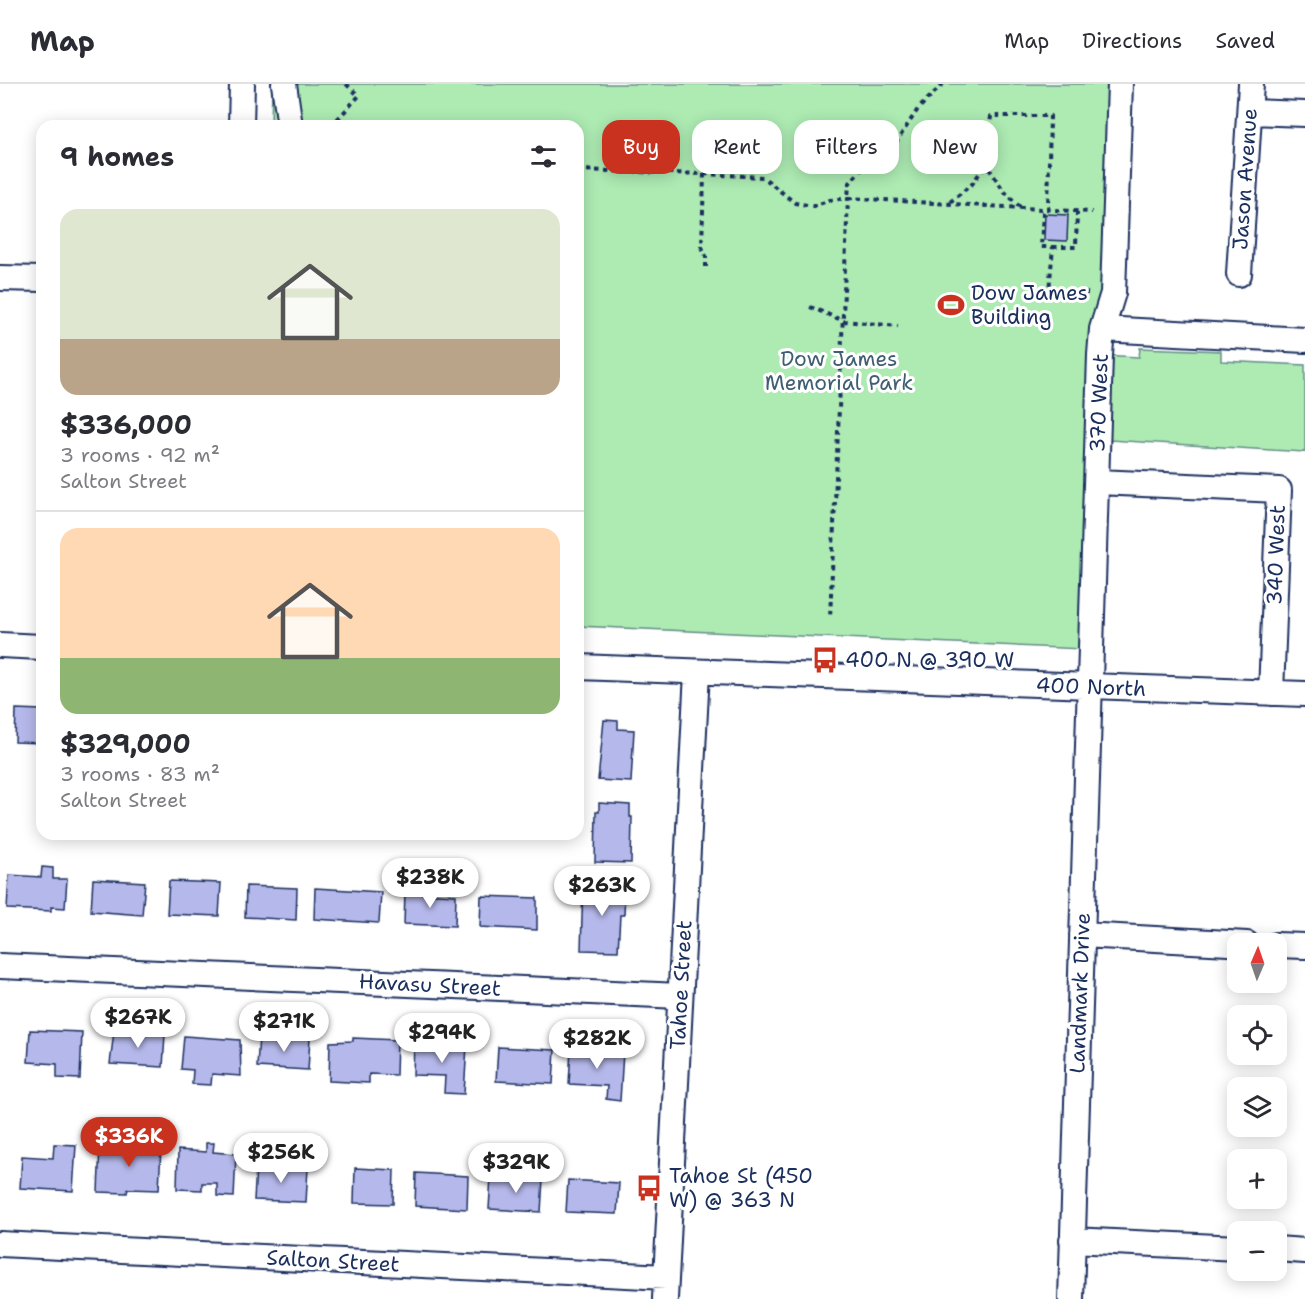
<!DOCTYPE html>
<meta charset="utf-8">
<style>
body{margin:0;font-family:"Shantell Sans",sans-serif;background:#f7f7f7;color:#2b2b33;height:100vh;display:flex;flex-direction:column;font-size:22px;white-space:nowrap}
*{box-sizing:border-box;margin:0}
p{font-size:20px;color:#7c7c81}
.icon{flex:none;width:33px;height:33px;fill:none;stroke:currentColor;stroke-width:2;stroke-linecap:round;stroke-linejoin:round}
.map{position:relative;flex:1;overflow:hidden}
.panel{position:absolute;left:36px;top:36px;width:548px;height:720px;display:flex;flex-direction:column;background:#fff;border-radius:18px;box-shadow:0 3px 15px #0003}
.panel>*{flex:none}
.banner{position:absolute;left:602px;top:36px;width:570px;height:54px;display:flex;gap:12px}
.needle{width:39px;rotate:2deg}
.controls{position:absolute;left:1227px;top:849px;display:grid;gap:12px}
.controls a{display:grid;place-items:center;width:60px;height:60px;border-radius:12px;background:#fff;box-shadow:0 3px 15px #0003;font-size:30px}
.price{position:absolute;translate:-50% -51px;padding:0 14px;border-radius:21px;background:#fff;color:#222;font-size:20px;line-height:39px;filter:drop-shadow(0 2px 3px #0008)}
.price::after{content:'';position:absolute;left:50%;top:36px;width:18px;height:14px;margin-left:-9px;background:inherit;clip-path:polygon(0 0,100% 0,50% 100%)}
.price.active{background:#c8321e;color:#fff}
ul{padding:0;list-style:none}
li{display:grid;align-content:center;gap:12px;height:318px;padding:0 24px}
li+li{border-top:2px solid #e1e1e2}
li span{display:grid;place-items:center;height:186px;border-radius:18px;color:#555}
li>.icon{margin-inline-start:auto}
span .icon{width:108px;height:108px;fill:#fffc;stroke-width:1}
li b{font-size:26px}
h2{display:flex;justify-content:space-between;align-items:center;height:72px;padding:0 24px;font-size:26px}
.tag{padding:0 21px;border-radius:18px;background:#fff;box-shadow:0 3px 15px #0003;font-size:21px;line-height:54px}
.tag.active{background:#c8321e;color:#fff}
header{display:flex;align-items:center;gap:36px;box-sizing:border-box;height:84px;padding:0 30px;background:#fff;border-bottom:2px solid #e1e1e2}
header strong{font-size:28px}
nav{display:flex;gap:33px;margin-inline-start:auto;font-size:21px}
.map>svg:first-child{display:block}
</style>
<header>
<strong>Map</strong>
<nav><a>Map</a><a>Directions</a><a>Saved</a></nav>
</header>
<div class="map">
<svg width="1305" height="1215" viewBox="0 0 1305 1215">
<rect width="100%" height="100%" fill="#fff"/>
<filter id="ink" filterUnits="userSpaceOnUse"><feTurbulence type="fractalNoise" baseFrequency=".0167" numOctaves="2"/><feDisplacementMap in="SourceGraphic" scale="12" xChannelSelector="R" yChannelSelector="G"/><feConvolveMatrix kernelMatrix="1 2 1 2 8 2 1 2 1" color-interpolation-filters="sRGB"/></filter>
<g filter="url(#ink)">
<path fill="#adebb3" stroke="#648d88" stroke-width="1.5" d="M272 0H1120L1100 271 1139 273 1140 264 1221 267V277L1305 281V368L1093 355 1083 565 578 542V42H271Z"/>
<path fill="#b5b8ea" stroke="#1b2f5e" stroke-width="1.5" d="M1045 130 1068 131 1067 157 1044 156Z
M16 625 42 626V659L15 658Z
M604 636 618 637V645L634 646 631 698 598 696Z
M599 719 630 721V733H632L631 779 595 778 596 728H599Z
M42 783 53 784V795H67L65 824 51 823V827L7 825 9 791 41 793Z
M93 795 145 798 142 831 91 827Z
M169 797 221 799 219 832 167 830Z
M583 801 625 803 624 831H620L618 867 581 866Z
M246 802 297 804 296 836 245 833Z
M315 804 381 808 379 839 314 835Z
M405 808 456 811 455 842 404 840Z
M481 812 537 814V846L480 843Z
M30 946 82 948 80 995 57 994V980L28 978Z
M114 947 165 950 163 983 110 980Z
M259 951 310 954 308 986 257 983Z
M184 952 240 956 241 992 212 990 211 1001 192 1000 193 986 181 985Z
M353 954 397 956 396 991 369 990V999L329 997 330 958 353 957Z
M414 958 467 961 464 1010 444 1009 445 992 413 991Z
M498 963 555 966 553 1000 496 997Z
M571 964 623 968 620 1017 606 1015 607 1002 569 1000Z
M206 1059H214L213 1068 236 1070 234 1113 217 1112V1099H202V1106L177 1105 178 1066 206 1068Z
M54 1060 76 1061 73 1107 20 1104 22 1072 53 1074Z
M100 1060 161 1063 159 1106 128 1105 127 1109 98 1108Z
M256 1082 308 1084 306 1118 254 1116Z
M355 1084 394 1086 393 1120 354 1119Z
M416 1089 468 1092 467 1125 415 1122Z
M491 1092 543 1095 541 1128 489 1125Z
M568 1096 619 1099 617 1130 566 1128Z"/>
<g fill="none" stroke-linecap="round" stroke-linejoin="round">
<g stroke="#1b2f5e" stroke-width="28">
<path id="minor" d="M284 0 290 42
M1250 28 1305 30
M241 42 242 0
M1239 190 1251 0
M0 194 42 195
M1102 245 1305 256
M1097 398 1279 406 1271 609
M0 561 42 563
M578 583 1305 610
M1082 851 1247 860
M1276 861 1305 862
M0 882 680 912
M1072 1156 1238 1164
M0 1160 666 1193
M1276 1165 1305 1167
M665 1215 697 588
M1071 1215 1100 271 1102 245 1113 209 1120 0"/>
</g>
<path stroke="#1b2f5e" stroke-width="4" stroke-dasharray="4.5 4.5" stroke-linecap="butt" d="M943 0 918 25 895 60 860 87 849 100 848 114 1092 128
M331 42 359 12 346 0
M578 86 704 90 702 163 706 172V183
M704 90 763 93 795 119 813 122 830 116 848 114 830 534
M950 118 972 100 986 80
M1020 123 1004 107 986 80 991 32H1050L1048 125 1043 128 1041 163H1053L1049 207 1090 209
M1053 163H1076L1077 128
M810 223 844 237 898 242"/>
<use href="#minor" stroke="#fff" stroke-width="24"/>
</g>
</g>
<defs>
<g id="stadium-bare" transform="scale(2.07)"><path d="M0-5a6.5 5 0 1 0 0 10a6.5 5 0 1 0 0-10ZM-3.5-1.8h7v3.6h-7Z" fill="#c8321e" stroke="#fff" stroke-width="2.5" paint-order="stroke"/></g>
<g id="bus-bare" transform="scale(2.07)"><path d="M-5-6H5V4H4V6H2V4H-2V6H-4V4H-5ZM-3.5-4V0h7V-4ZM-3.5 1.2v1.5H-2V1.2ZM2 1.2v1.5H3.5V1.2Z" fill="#c8321e" stroke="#fff" stroke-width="2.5" paint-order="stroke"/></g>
</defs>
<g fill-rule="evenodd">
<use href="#stadium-bare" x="951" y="221"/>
<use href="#bus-bare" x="825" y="576"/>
<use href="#bus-bare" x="649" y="1104"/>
</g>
<g text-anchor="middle" stroke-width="6" stroke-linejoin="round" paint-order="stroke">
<g font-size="21" fill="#1b2f5e" stroke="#fff">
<text transform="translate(1245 95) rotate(-86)" y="7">Jason Avenue</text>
<text transform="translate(1099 319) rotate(-88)" y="7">370 West</text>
<text transform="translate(1276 471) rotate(-88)" y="7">340 West</text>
<text transform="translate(1091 603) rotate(2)" y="7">400 North</text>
<text transform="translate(430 901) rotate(3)" y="7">Havasu Street</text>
<text transform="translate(681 901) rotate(-87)" y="7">Tahoe Street</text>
<text transform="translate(1080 909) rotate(-88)" y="7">Landmark Drive</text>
<text transform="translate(333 1177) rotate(3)" y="7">Salton Street</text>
</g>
<g font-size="21" fill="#1b2f5e" stroke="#fff" text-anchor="start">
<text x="971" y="216">Dow James<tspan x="971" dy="24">Building</tspan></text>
<text x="845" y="583">400 N @ 390 W</text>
<text x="669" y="1099">Tahoe St (450<tspan x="669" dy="24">W) @ 363 N</tspan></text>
</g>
<g font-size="21" fill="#405e73" stroke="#fff">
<text x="839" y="282">Dow James<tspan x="839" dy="24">Memorial Park</tspan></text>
</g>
</g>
</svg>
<div class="controls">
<a><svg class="needle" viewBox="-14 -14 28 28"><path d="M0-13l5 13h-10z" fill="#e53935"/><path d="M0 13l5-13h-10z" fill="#7c7c81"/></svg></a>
<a><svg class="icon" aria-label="locate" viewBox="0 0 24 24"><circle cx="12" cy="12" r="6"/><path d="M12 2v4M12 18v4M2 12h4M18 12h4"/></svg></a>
<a><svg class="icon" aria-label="layers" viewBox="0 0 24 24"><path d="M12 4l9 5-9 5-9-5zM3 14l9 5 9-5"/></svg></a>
<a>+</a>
<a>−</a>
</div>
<b class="price" style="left:430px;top:825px">$238K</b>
<b class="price" style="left:602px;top:833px">$263K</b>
<b class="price" style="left:138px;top:965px">$267K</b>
<b class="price" style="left:284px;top:969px">$271K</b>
<b class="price" style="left:442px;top:980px">$294K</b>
<b class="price" style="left:597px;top:986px">$282K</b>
<b class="price active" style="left:129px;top:1084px">$336K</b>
<b class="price" style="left:281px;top:1100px">$256K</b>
<b class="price" style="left:516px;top:1110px">$329K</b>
<div class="banner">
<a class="tag active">Buy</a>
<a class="tag">Rent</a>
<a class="tag">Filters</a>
<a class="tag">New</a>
</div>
<section class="panel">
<h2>9 homes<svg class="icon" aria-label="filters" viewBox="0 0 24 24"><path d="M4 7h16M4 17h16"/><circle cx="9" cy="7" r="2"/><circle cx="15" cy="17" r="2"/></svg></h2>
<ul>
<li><span style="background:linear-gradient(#dfe7d0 70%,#b9a48a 0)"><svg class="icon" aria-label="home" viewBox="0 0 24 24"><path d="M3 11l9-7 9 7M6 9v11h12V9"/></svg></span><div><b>$336,000</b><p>3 rooms · 92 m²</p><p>Salton Street</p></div></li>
<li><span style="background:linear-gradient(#ffd9b3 70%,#8fb573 0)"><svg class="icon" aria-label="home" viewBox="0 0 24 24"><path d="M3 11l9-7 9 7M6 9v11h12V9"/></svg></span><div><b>$329,000</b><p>3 rooms · 83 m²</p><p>Salton Street</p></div></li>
</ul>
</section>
</div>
